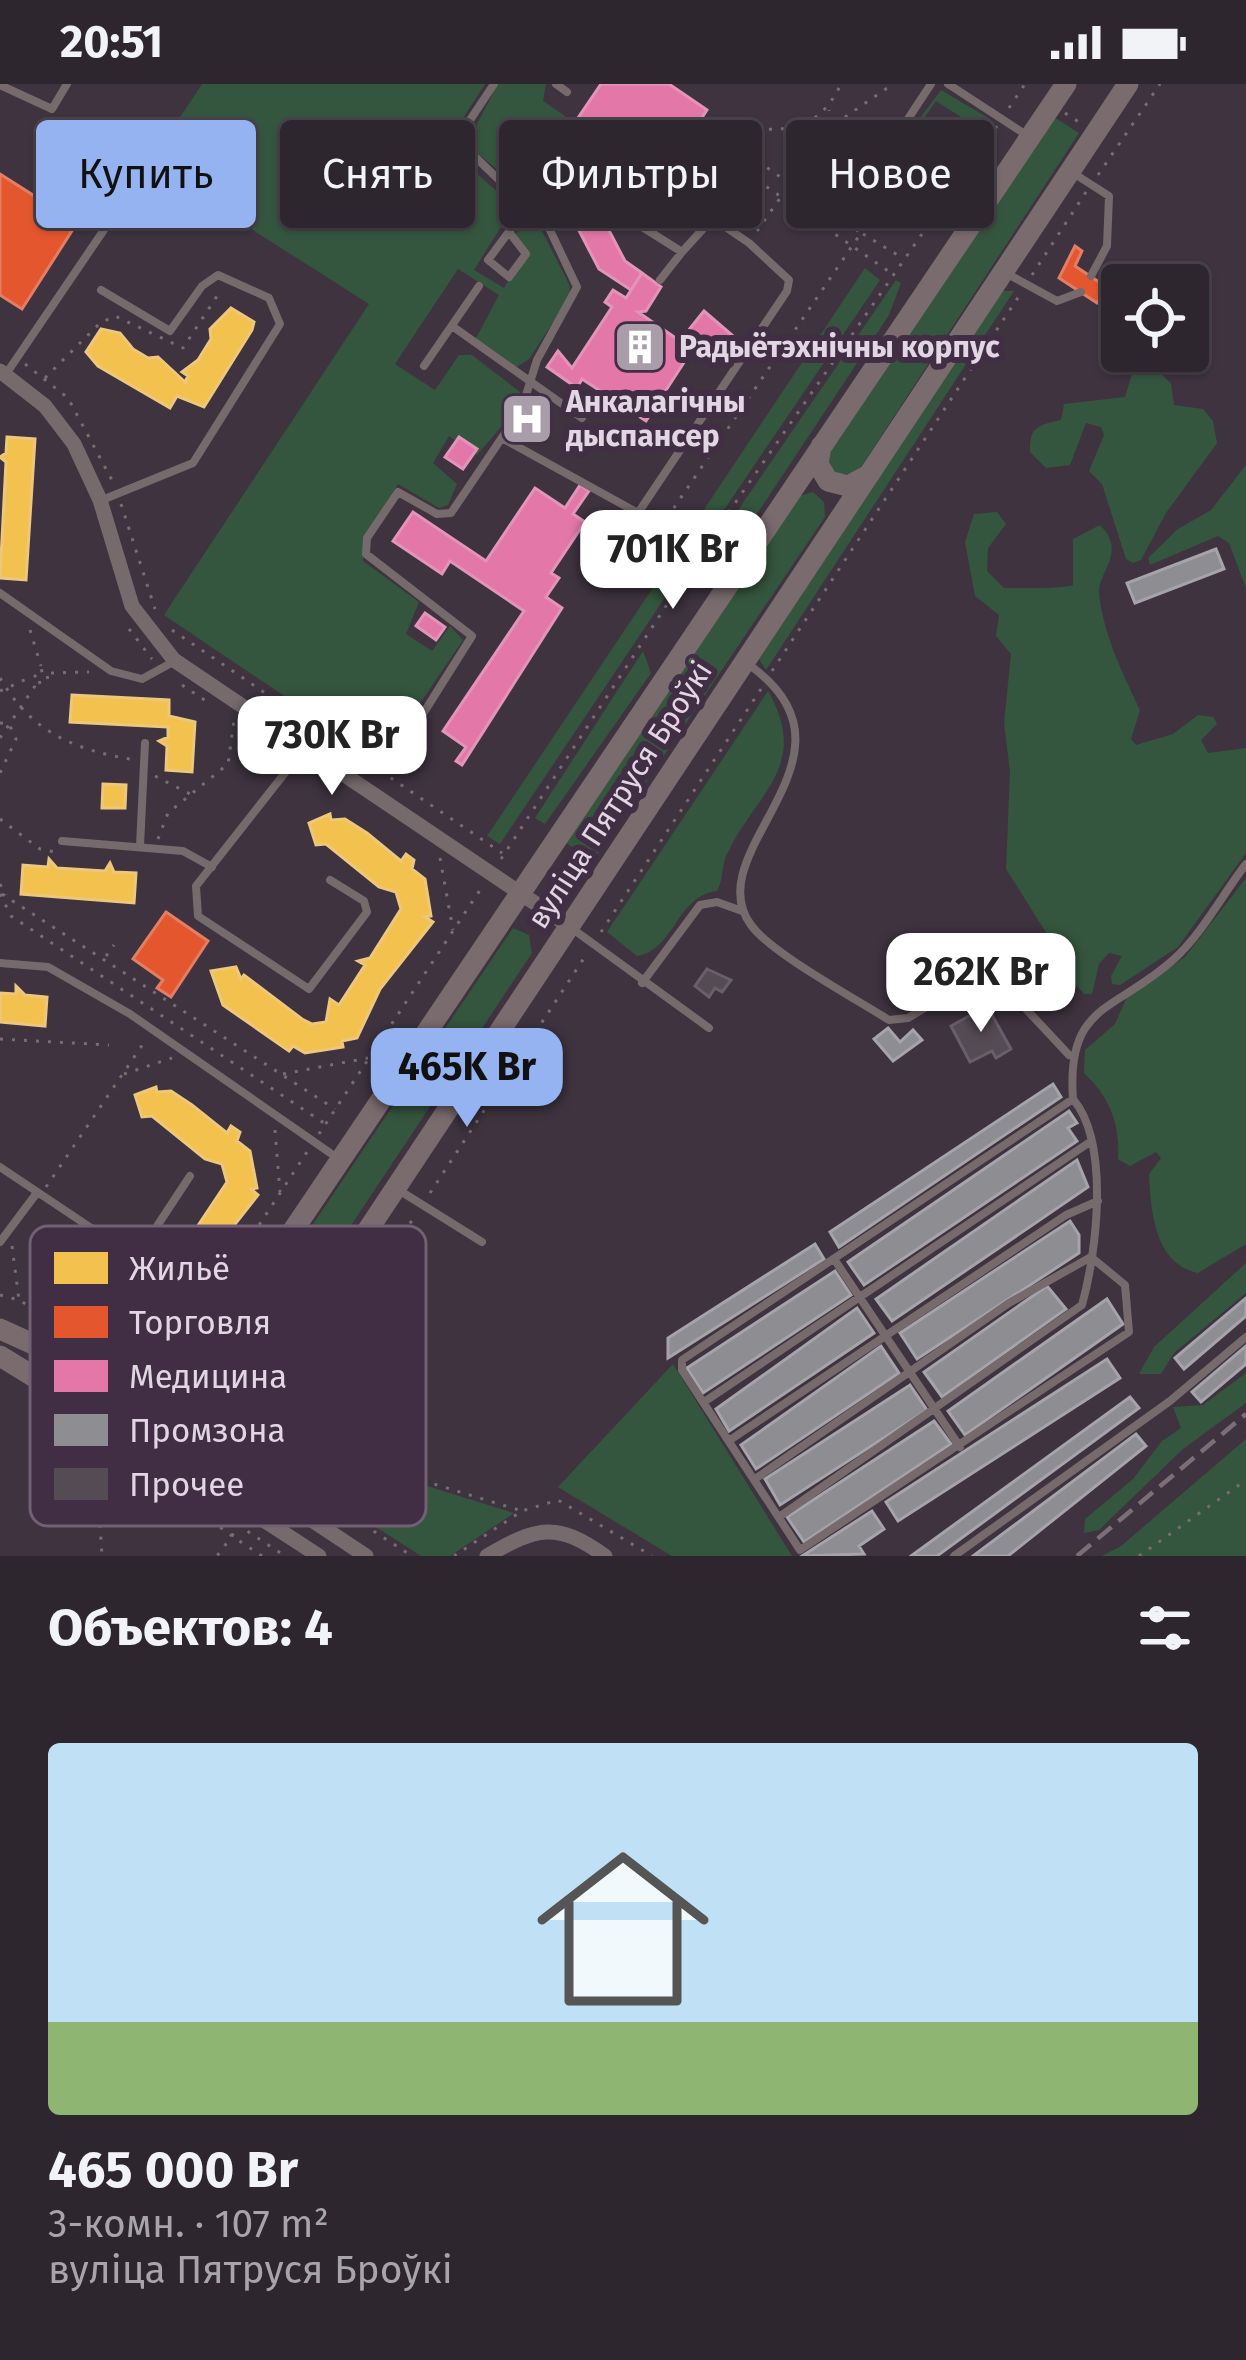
<!DOCTYPE html>
<html lang="ru">
<meta charset="utf-8">
<style>
body{margin:0;font-family:"Fira Sans",sans-serif;background:#362e37;color:#f1f3f6;height:100vh;display:flex;flex-direction:column;font-size:45px;white-space:nowrap}
*{box-sizing:border-box;margin:0}
p{font-size:39px;color:#a7a5aa}
.icon{flex:none;width:66px;height:66px;fill:none;stroke:currentColor;stroke-width:2;stroke-linecap:round;stroke-linejoin:round}
.map{position:relative;height:1472px;overflow:hidden}
.drawer{display:flex;flex-direction:column;background:#2e262f;flex:1}
.drawer>*{flex:none}
.hud{position:absolute;left:36px;top:36px;width:1176px;height:108px;display:flex;gap:24px}
.fabs{position:absolute;left:1101px;top:180px;display:grid;gap:24px}
.fabs a{display:grid;place-items:center;width:108px;height:108px;border-radius:12px;background:#2e262f;box-shadow:0 3px 9px #0004,0 0 0 3px #49434b;font-size:60px}
.price{position:absolute;translate:-50% -102px;padding:0 27px;border-radius:24px;background:#fff;color:#222;font-size:39px;line-height:78px;filter:drop-shadow(0 3px 6px #0008)}
.price::after{content:'';position:absolute;left:50%;top:72px;width:36px;height:27px;margin-left:-18px;background:inherit;clip-path:polygon(0 0,100% 0,50% 100%)}
.price.active{background:#95b2f1;color:#111}
ul{padding:0;list-style:none}
li{display:grid;align-content:center;gap:24px;height:636px;padding:0 48px}
li+li{border-top:3px solid #49434b}
li span{display:grid;place-items:center;height:372px;border-radius:12px;color:#555}
li>.icon{margin-inline-start:auto}
span .icon{width:216px;height:216px;fill:#fffc;stroke-width:1}
li b{font-size:51px}
h2{display:flex;justify-content:space-between;align-items:center;height:144px;padding:0 48px;font-size:51px}
.pill{padding:0 42px;border-radius:12px;background:#2e262f;box-shadow:0 3px 9px #0004,0 0 0 3px #49434b;font-size:42px;line-height:108px}
.pill.active{background:#95b2f1;color:#111}
.status{display:flex;justify-content:space-between;align-items:center;height:84px;padding:0 60px;background:#2e262f;direction:ltr}
.status svg{height:33px;fill:currentColor}
.map>svg:first-child{display:block}
</style>
<div class="status"><b>20:51</b><svg viewBox="0 0 49 12"><path d="M0 12V9h3v3zM5 12V6h3v6zM10 12V3h3v9zM15 12V0h3v12zM26 1h20v11H26zM47 4h2v5h-2z"/></svg></div>
<div class="map">
<svg width="1246" height="1472" viewBox="0 0 1246 1472">
<rect width="100%" height="100%" fill="#3e333f"/>
<path fill="#35563e" d="M202 0H485L445 62 514 122 474 186 504 204 524 168 511 155 524 140 541 145 570 202 569 214 529 275 517 283 475 256 499 211 458 185 395 280 435 306 459 271H472L520 308 519 322 477 371 449 352 433 379 457 400 448 421 439 424 398 400 365 452 363 477 419 518 406 550 432 567 450 542 463 556 381 677 164 531 369 220 149 80Z
M498 0H546L543 17 565 32 560 41 566 46 525 109 475 67 469 55Z
M941 6 990 35 983 47 936 17 889 85 903 96 895 105 886 104 880 94 883 83Z
M1052 32 1079 49 857 389 832 391 826 373Z
M865 184 880 196 703 457 689 448Z
M896 196 901 199 889 231 749 442 732 464 714 461Z
M1001 207H1014L766 586 759 575Z
M1154 284 1171 299 1174 321 1203 325 1213 337 1217 359 1166 429 1141 476 1133 479 1126 475 1102 400 1089 387 1104 351 1101 343 1086 339 1070 381 1046 384 1030 368C1029 343 1038 341 1061 336L1064 320 1125 313 1132 290Z
M1246 381V504L1229 459 1218 452 1150 481 1148 474 1178 445 1211 426Z
M813 408 824 418 825 433 593 777 566 759 796 413Z
M997 428 1006 440 988 464 987 487 1004 504C1020 504 1062 505 1073 501V455L1100 441C1128 469 1097 489 1099 509 1103 550 1123 590 1140 626L1131 655 1136 661 1173 650 1198 631 1213 633 1217 640 1201 656 1208 669 1246 664V769L1178 863 1120 901 1112 900 1111 892 1122 872 1109 869 1099 880 1092 910H1084L1070 894 1043 899 1040 884 1052 858 1006 785 1010 688 1004 639 1011 570 996 552 999 531 975 512 965 458 974 430Z
M678 466 684 476 680 491 500 760 487 752Z
M643 567 651 589 545 740 535 734Z
M768 607C811 682 756 709 727 770 721 782 724 795 717 807 676 812 675 866 637 872L607 848Z
M1246 794V1160L1198 1189C1154 1179 1151 1127 1149 1090L1161 1074 1156 1068 1130 1082 1118 1075C1120 1039 1110 1014 1084 989L1085 966 1115 940 1127 913 1185 873Z
M513 844 529 851 532 869 233 1319 205 1300Z
M1246 1179V1209L1174 1269 1161 1290H1139L1154 1263Z
M673 1280 792 1472H672L558 1403Z
M1246 1289V1319L1183 1365 1099 1446 1084 1449 1085 1435 1133 1395 1162 1357 1181 1344 1173 1323 1203 1321Z
M1246 1355V1472H1102L1121 1462Z
M310 1366H311L514 1429 450 1472H421L292 1389Z"/>
<path fill="#f2c14e" stroke="#edc77b" stroke-width="3" d="M231 224 254 238 252 246 204 323 177 312 170 324 98 282 86 268 101 245 120 249 133 265 148 274 158 273 185 298 188 292 182 288 198 276 211 255 210 245Z
M7 353 35 355 26 496 0 494 6 378 0 373 6 369Z
M72 611 169 616V632L195 638 192 688 166 686 167 662 159 657 168 653V643L70 638Z
M103 700 126 701 125 724H102Z
M330 730 331 736 345 735 367 749 401 777 406 770 414 776 412 785 425 795 431 832 425 833 433 838 380 905 357 954 342 957 343 963 305 969 293 962 289 967 223 921 211 887 236 883 241 895 244 891 302 935 312 940 326 938 330 915 339 921 365 881 358 877 370 874 401 825 396 808 379 803 326 760 316 761 309 739Z
M49 775 57 784 105 787 110 779 114 788 136 789 134 819 21 810 23 781 48 783Z
M16 902 25 911 47 913 45 942 0 938V909L16 910Z
M156 1003 157 1008 171 1007 192 1021 227 1049 231 1042 240 1048 237 1057 250 1067 257 1104 251 1105 258 1111 206 1177 182 1226 168 1230V1235L131 1241 118 1234 115 1239 48 1194 37 1160 62 1155 65 1165 78 1169 76 1173 119 1202 122 1198 127 1207 137 1213 152 1210 155 1188 165 1193 190 1153 183 1149 195 1146 227 1098 222 1080 205 1075 152 1032 142 1033 135 1011Z"/>
<path fill="#e4572e" stroke="#e37d65" stroke-width="3" d="M0 90 77 139 22 225 0 211Z
M1075 162 1082 167 1075 182 1108 204 1097 219 1059 194Z
M166 828 208 857 171 913 157 904 163 896 133 875Z"/>
<path fill="#e377a8" stroke="#e394ba" stroke-width="3" d="M601 0H669L707 26 671 81 632 56 611 86 622 93 616 103 605 95 592 114 625 177 642 189 631 206 599 185 560 110 542 96 555 76 565 81 590 43 578 34Z
M642 189 661 203 646 227 638 228 680 257 704 227 733 252 715 272 696 260 646 337 582 295 577 304 547 283 558 267 572 284 612 223 605 218 613 206 626 214Z
M459 353 477 365 463 385 445 373Z
M580 401 589 407 573 430 585 438 551 489 559 494 546 513 562 524 462 681 456 677 466 663 443 647 524 527 450 477 442 490 393 457 413 428 486 477 535 404 565 424Z
M425 529 445 543 436 556 416 542Z"/>
<path fill="#8d8d92" stroke="#a6a3ab" stroke-width="3" d="M1216 465 1224 485 1135 519 1127 499Z
M888 944 900 958 913 946 922 956 893 977 874 955Z
M1053 1000 1061 1013 839 1163 830 1148Z
M1069 1027 1077 1039 1068 1044 1077 1057 864 1201 848 1178Z
M1077 1076 1088 1103 892 1237 876 1215Z
M1070 1137 1079 1151V1169L917 1275 900 1249Z
M815 1160 824 1175 668 1274V1254Z
M835 1187 851 1211 703 1309 687 1284Z
M1047 1202 1066 1225 942 1313 924 1288Z
M1246 1214V1232L1184 1285 1175 1274Z
M1107 1215 1123 1240 965 1351 948 1327Z
M857 1224 874 1249 729 1347 716 1325Z
M881 1262 899 1289 756 1385 741 1361Z
M1246 1262V1280L1201 1318 1192 1308Z
M1107 1275 1120 1294 898 1437 886 1418Z
M910 1301 927 1326 780 1421 765 1395Z
M1130 1313 1139 1324 937 1472H911Z
M934 1337 951 1360 804 1458 787 1433Z
M1136 1350 1146 1362 1008 1472H973Z
M872 1427 884 1445 859 1462 864 1470 802 1472Z"/>
<path fill="#554b54" stroke="#6a5e68" stroke-width="3" d="M707 885 731 896 722 908 715 904 709 913 695 902Z
M987 922 1011 965 996 974 992 967 970 978 951 942Z"/>
<g fill="none" stroke-linecap="round" stroke-linejoin="round">
<path stroke="#786e72" stroke-width="3" stroke-dasharray="3 9" stroke-linecap="butt" d="M1009 24 1025 0
M1065 29 1082 40
M835 40 893 0
M709 42C768 43 812 61 841 0
M706 44 699 56 891 189
M806 44H826
M1098 91 1160 0
M829 143 836 132 863 116
M757 147 832 40 829 26
M863 150 901 173
M1032 191 1086 108
M25 280 68 314 114 400
M45 294 100 239 115 232 183 264 221 206
M121 420 155 525
M667 434 861 149 707 42
M708 458 997 42
M129 545 152 575
M30 546 41 582
M172 546 502 769
M772 587 1021 209
M51 589 89 588
M0 594C32 649 75 666 135 676
M182 601 209 619
M0 607 31 593
M0 639 9 640 16 655 0 689
M0 654 37 599 34 588 46 586 48 597 37 599
M155 692 192 711
M0 735 40 765 60 769
M158 755 168 729 228 680 234 636
M440 774 453 846
M501 775 696 476
M0 800 6 811
M0 810 11 832 324 1039
M2 810 335 1025
M601 848 761 605
M106 872 114 861
M0 955 109 961
M124 990 172 974
M283 990 368 974
M275 1046 280 1108
M319 1050 482 803
M46 1103 145 957
M430 1109 586 871
M12 1162 19 1216
M0 1211 19 1216 137 1288 162 1289 307 1068
M275 1340 308 1337
M258 1342 268 1348 273 1341 415 1132
M268 1350 273 1381
M102 1357 97 1394 102 1472
M310 1360C309 1330 320 1310 319 1276
M114 1365 232 1452 217 1472
M273 1382 412 1472
M287 1392 310 1362 522 1427
M262 1472 232 1452 238 1441 285 1472
M454 1472 522 1427 558 1416 652 1472
M1139 1472 1246 1396"/>
<path stroke="#766a6c" stroke-width="8" d="M556 0 567 8
M948 0 1028 52
M0 1 52 25 67 0
M1070 87 1109 112 1107 162 1091 192
M616 89 630 83 643 87 749 159 789 196 787 207 638 429 734 486
M610 99 607 112 617 127 682 168 713 134
M905 130 863 103 931 0
M509 148 526 170 509 193 488 176 528 122
M1004 188 1057 217 1081 208
M660 196 682 168
M101 206 170 247 202 202 218 191 269 214 280 240 193 379 102 416
M452 242 582 334
M424 282 479 202
M6 290 110 137 105 116 72 97 48 109
M502 354 638 429
M0 509 111 587 142 595 173 578
M745 578C880 669 695 766 751 841 771 869 856 915 889 936L908 934 985 888 997 894 1069 971
M414 644 472 552 366 470 367 454 398 408 437 430 451 429 522 324 537 276 577 203 549 144 469 67 466 42 494 0
M303 666 196 802 198 832 309 905 367 828 364 817 330 796
M62 757 183 767 212 783
M140 762 145 659
M570 843 709 944
M0 879 48 883 130 930 336 1073
M642 899 700 821 717 818 742 827
M1073 1015C1066 919 1115 928 1173 876 1202 850 1222 811 1246 780
M0 1083 136 1174 190 1092
M397 1105 482 1158
M0 1158 36 1110
M834 1175 960 1363
M704 1318 1090 1058
M730 1356 1066 1131 1098 1117
M755 1395 1009 1219 1091 1173 1125 1201 1129 1248 800 1466 682 1286V1276L1073 1015C1110 1059 1097 1167 1082 1221L779 1433
M954 1472 1170 1317 1246 1253"/>
<path stroke="#766a6c" stroke-width="15" d="M0 287 45 322 74 360 100 416 132 522 174 576 569 842
M217 1373 366 1472
M202 1396 319 1472
M487 1472C537 1443 556 1437 605 1472"/>
<path stroke="#7a6b6f" stroke-width="21" d="M821 362 818 380 828 397 848 402 867 392
M0 1245 53 1269 217 1373
M0 1272 202 1396 1128 0
M149 1360 1066 0"/>
<path stroke="#7a6f75" stroke-width="4.5" stroke-dasharray="18 9" stroke-linecap="butt" d="M1077 1472 1246 1330"/>
</g>
<defs>
<g id="building-square" transform="scale(2.7)"><rect x="-9" y="-9" width="18" height="18" rx="4" fill="#a99daa" stroke="#422e44"/><path d="M-4-6H4V6H1V3H-1V6H-4ZM-2.5-4.3h1.7v1.8h-1.7ZM.8-4.3h1.7v1.8H.8ZM-2.5-1h1.7V.8h-1.7ZM.8-1h1.7V.8H.8Z" fill="#fff"/></g>
<g id="hospital-square" transform="scale(2.7)"><rect x="-9" y="-9" width="18" height="18" rx="4" fill="#a99daa" stroke="#422e44"/><path d="M-5-5h3v3.5h4V-5h3V5h-3V1.5h-4V5h-3Z" fill="#fff"/></g>
</defs>
<g fill-rule="evenodd">
<use href="#building-square" x="640" y="263"/>
<use href="#hospital-square" x="527" y="335"/>
</g>
<g text-anchor="middle" stroke-width="12" stroke-linejoin="round" paint-order="stroke">
<g font-size="30" font-weight="bold" fill="#e2d6e4" stroke="#422e44" text-anchor="start">
<text x="679" y="273">Радыётэхнічны корпус</text>
<text x="566" y="328">Анкалагічны<tspan x="566" dy="34">дыспансер</tspan></text>
</g>
<g font-size="30" fill="#e2d6e4" stroke="#422e44">
<text transform="translate(620 711) rotate(-57)" y="10">вуліца Пятруся Броўкі</text>
</g>
</g>
<rect x="30" y="1142" width="396" height="300" rx="18" fill="#422e44" stroke="#726074" stroke-width="3"/>
<rect x="54" y="1168" width="54" height="32" fill="#f2c14e"/>
<rect x="54" y="1222" width="54" height="32" fill="#e4572e"/>
<rect x="54" y="1276" width="54" height="32" fill="#e377a8"/>
<rect x="54" y="1330" width="54" height="32" fill="#8d8d92"/>
<rect x="54" y="1384" width="54" height="32" fill="#554b54"/>
<g font-size="33" fill="#e2d6e4">
<text x="129" y="1196">Жильё</text>
<text x="129" y="1250">Торговля</text>
<text x="129" y="1304">Медицина</text>
<text x="129" y="1358">Промзона</text>
<text x="129" y="1412">Прочее</text>
</g>
</svg>
<div class="fabs">
<a><svg class="icon" aria-label="locate" viewBox="0 0 24 24"><circle cx="12" cy="12" r="6"/><path d="M12 2v4M12 18v4M2 12h4M18 12h4"/></svg></a>
</div>
<b class="price" style="left:673px;top:528px">701K Br</b>
<b class="price" style="left:332px;top:714px">730K Br</b>
<b class="price" style="left:981px;top:951px">262K Br</b>
<b class="price active" style="left:467px;top:1046px">465K Br</b>
<div class="hud">
<a class="pill active">Купить</a>
<a class="pill">Снять</a>
<a class="pill">Фильтры</a>
<a class="pill">Новое</a>
</div>
</div>
<section class="drawer">
<h2>Объектов: 4<svg class="icon" aria-label="filters" viewBox="0 0 24 24"><path d="M4 7h16M4 17h16"/><circle cx="9" cy="7" r="2"/><circle cx="15" cy="17" r="2"/></svg></h2>
<ul>
<li><span style="background:linear-gradient(#bfe0f5 75%,#8fb573 0)"><svg class="icon" aria-label="home" viewBox="0 0 24 24"><path d="M3 11l9-7 9 7M6 9v11h12V9"/></svg></span><div><b>465 000 Br</b><p>3-комн. · 107 m²</p><p>вуліца Пятруся Броўкі</p></div></li>
</ul>
</section>
